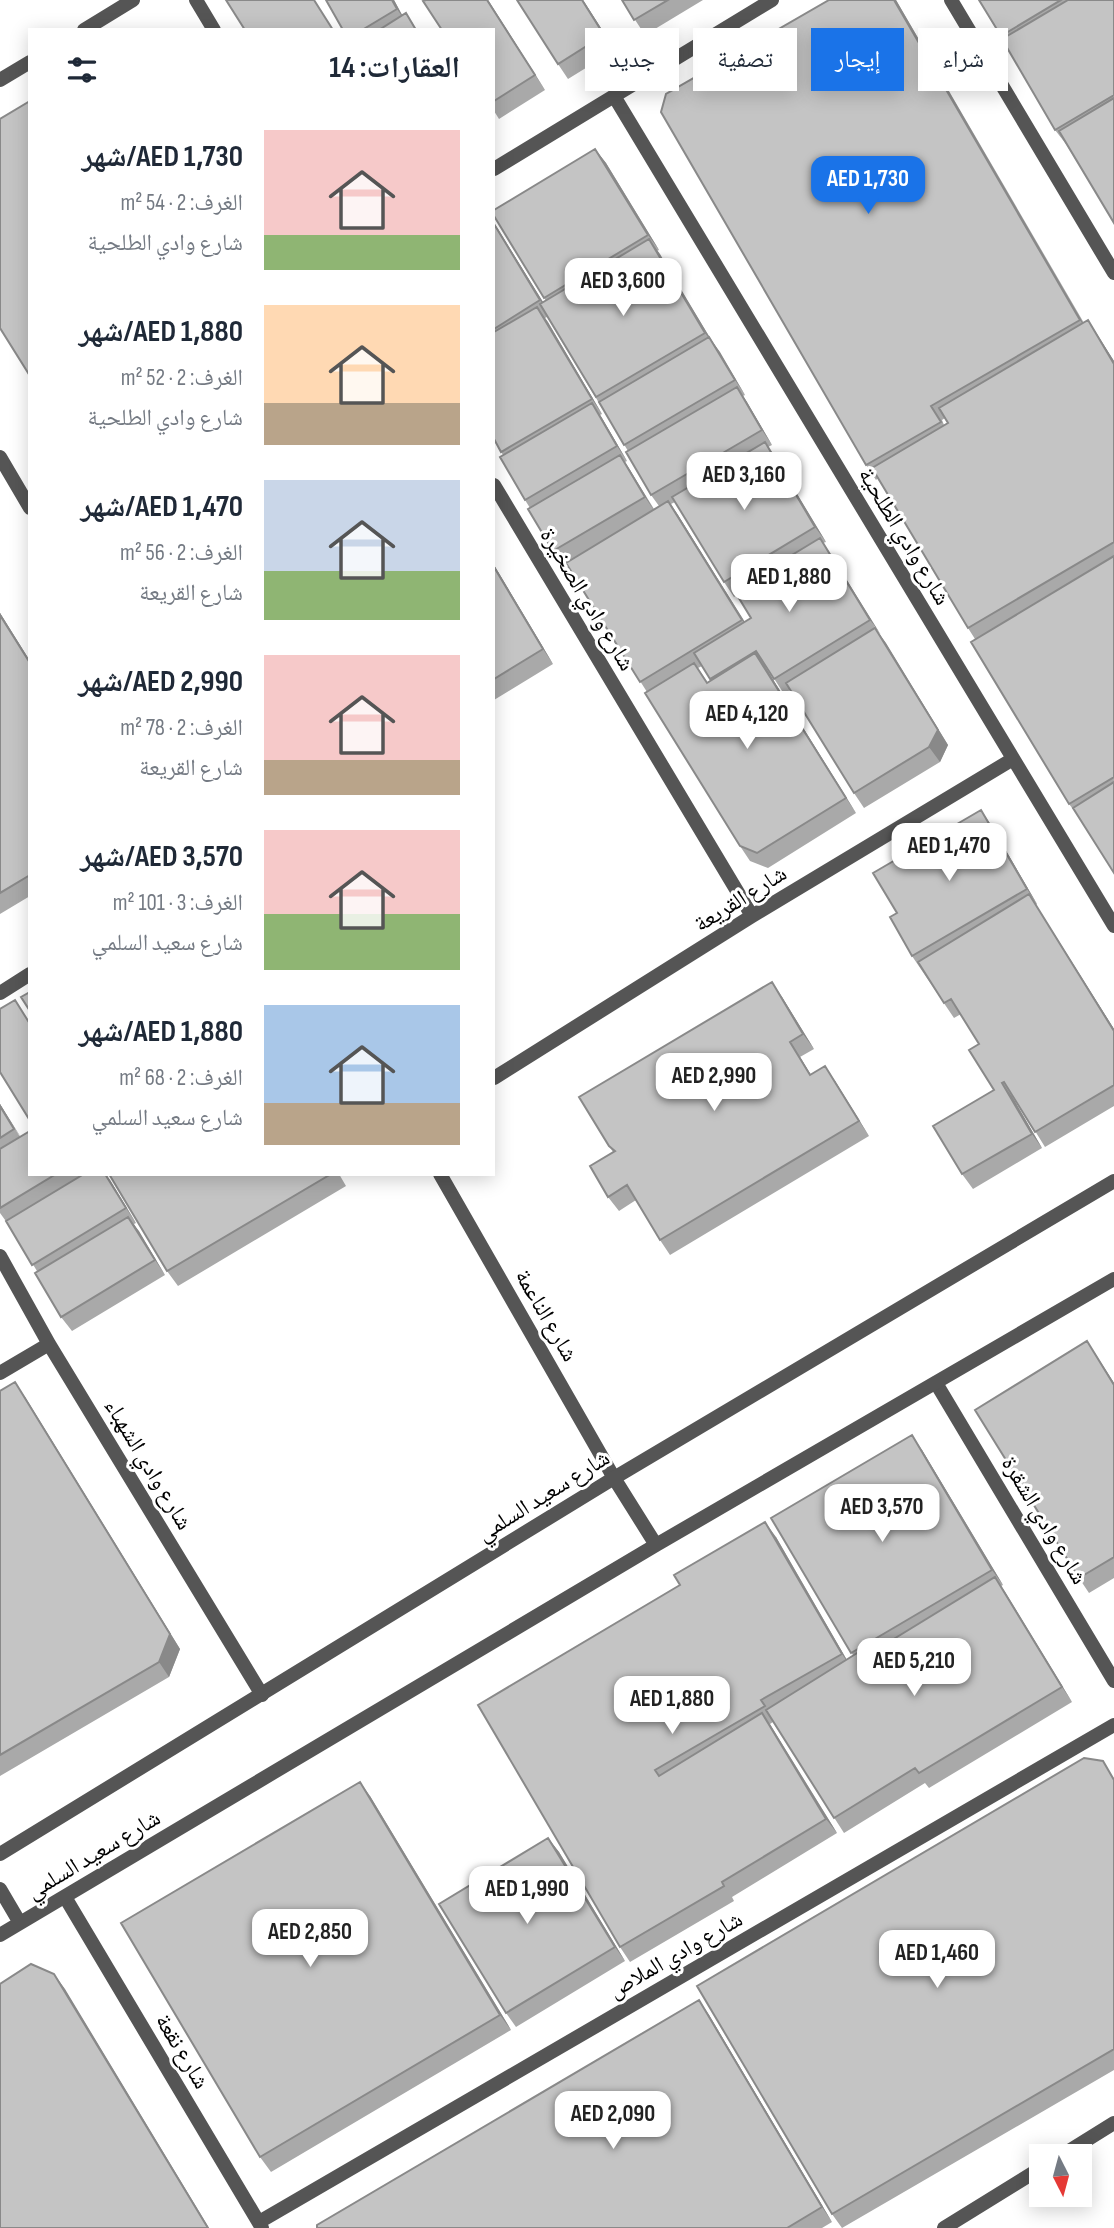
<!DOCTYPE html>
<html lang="ar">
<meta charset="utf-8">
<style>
body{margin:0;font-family:"Sofia Sans Condensed","Noto Naskh Arabic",sans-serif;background:#f6f6f7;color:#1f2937;direction:rtl;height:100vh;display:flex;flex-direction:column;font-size:26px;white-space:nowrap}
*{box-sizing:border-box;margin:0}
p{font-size:23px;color:#747a83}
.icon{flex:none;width:38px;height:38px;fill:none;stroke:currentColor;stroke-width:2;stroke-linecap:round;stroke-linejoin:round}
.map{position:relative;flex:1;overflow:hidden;direction:ltr}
.panel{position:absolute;left:28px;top:28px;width:467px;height:1148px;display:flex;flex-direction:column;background:#fff;border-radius:0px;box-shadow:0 4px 18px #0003;direction:rtl}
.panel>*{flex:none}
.top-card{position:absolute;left:516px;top:28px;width:492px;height:63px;direction:rtl;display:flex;gap:14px}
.needle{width:46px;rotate:174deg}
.fabs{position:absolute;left:1029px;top:2144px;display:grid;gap:14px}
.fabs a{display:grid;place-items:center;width:63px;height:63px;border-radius:0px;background:#fff;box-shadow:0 4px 18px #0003;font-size:35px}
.price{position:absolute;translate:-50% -60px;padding:0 16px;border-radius:14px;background:#fff;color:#222;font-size:23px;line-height:46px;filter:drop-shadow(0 2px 4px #0008)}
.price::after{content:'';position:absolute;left:50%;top:42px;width:21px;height:16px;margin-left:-10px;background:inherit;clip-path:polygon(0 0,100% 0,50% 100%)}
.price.current{background:#1a73e8;color:#fff}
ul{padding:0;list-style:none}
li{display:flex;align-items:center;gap:21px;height:175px;padding:0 35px}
li span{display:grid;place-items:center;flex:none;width:196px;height:140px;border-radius:0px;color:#555}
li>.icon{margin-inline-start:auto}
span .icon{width:84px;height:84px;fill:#fffc;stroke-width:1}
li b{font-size:30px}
h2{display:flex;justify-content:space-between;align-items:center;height:84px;padding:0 35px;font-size:30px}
.pill{padding:0 24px;border-radius:0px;background:#fff;box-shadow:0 4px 18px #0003;font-size:24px;line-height:63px}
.pill.current{background:#1a73e8;color:#fff}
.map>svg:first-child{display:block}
</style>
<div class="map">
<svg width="1114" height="2228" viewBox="0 0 1114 2228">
<rect width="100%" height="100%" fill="#fff"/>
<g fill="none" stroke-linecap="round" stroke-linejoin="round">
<path stroke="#555" stroke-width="14" d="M196 0 214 30
M951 0 1114 273
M84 30 133 0
M0 80 30 62
M614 96 1114 926
M494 169 772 0
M0 457 30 508
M494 485 752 916
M0 993 30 974
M494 1078 752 916 1013 759
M440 1174 614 1478
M0 1256 49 1344 262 1695
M0 1373 49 1344
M936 1383 1114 1681
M65 1897 262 2228
M1061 2156 1114 2123
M259 2222 1114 1725
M944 2228 1041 2168"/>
<path stroke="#555" stroke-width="14" d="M614 1478 656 1545
M0 1854 614 1478 1114 1181
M0 1889 20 1923
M0 1935 656 1545 1114 1279"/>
</g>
<path fill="#a9a9a9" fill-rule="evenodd" d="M326 0H394L402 15 406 13 417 30H343Z
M426 0H488L545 90 499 119 494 111V30Z
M583 0 615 50 568 79 558 64Z
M622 0H703L645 35Z
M829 0H896L1084 323 1088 320 1114 361V873L1080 818 1069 804 975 639 968 628 878 478 876 480 866 465ZM945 418 948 423 944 425 942 420Z
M979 0H1114V223L1066 144 1055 130Z
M595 149 606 163 659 250 657 251 745 395 743 396 772 445 768 447 826 542 823 543 948 745 940 762 864 808 854 793 790 690 784 694 766 666 765 667 856 813 768 868 750 861 740 846 647 692 566 564 563 566 553 551 530 508 525 500 503 455 494 439V223L543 302 546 301 494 216ZM547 317 628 451 651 495 659 506 654 509 625 462 627 461 600 415 602 414 545 318ZM675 502 724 582 734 597 737 595 751 618 745 622 671 504ZM702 666 711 681 708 683 698 668Z
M494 565 553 664 494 700Z
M0 613 30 661V896L0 914Z
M991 825 1037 904 1036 905 1114 1029V1106L1045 1147 1014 1097 1013 1098 1042 1148 973 1189 962 1174 994 1090 979 1044 961 1014 954 1018 912 956 897 913Z
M782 997 814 1049 800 1057 811 1075 835 1081 869 1136 670 1255 660 1240 636 1200 619 1211 608 1197 613 1152 609 1146Z
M0 1104 20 1137 30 1174H106L136 1223 134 1224 165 1275 72 1331 61 1317 37 1271 8 1224 0 1213Z
M109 1174H339L346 1186 178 1286 167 1271Z
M1087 1341 1114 1383V1578L1089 1593 1079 1578Z
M0 1391 25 1397 180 1649 169 1677 0 1776Z
M922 1450 1003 1585 1001 1586 1072 1702 929 1788 925 1783 844 1833 773 1722 770 1724 837 1833 732 1897 734 1901 630 1962 620 1947 680 1585 776 1537 847 1660 853 1655 771 1518Z
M1114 1777V2070L842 2228 832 2214Z
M370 1796 511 2030 271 2172 260 2157Z
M548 1838 559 1852 625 1961 516 2027 506 2013Z
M699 2000 709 2015 832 2222 822 2228H317Z"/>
<path fill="#898989" d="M392 0H394L407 24 397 9Z
M487 0H488L545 90 535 75Z
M582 0H583L615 50 604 35Z
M894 0H896L1090 335 1080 320Z
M595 149 606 163 659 250 648 235Z
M494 223 498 229 551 315 540 300Z
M649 239 660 254 716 348 705 333Z
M537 307 548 322 602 414 592 399Z
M1088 320 1114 361V364Z
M709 337 720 352 745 395 735 380Z
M737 387 747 402 772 445 762 430Z
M592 403 602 418 627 461 617 446Z
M765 442 775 457 826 542 815 527Z
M620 455 630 470 655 512 645 497Z
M668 501 678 515 752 634 742 620Z
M820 538 830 553 881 635 870 620Z
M494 565 553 664 543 649 494 567Z
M0 613 30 661V663L0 615Z
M875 628 886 643 948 745 940 762 929 747Z
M755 653 766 668 856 813 846 798Z
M981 810 991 825 1037 904 1027 889Z
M1029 894 1114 1029V1031Z
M772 982 782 997 814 1049 803 1034Z
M790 1042 800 1057 820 1090 810 1075Z
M825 1066 835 1081 869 1136 859 1121Z
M1002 1083 1013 1098 1042 1148 1032 1134Z
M0 1104 25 1144 0 1106Z
M105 1174 110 1180 136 1223 126 1208Z
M128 1217 139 1231 165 1275 155 1260Z
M1087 1341 1114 1383V1385Z
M15 1382 25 1397 180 1649 169 1677 159 1662Z
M912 1435 922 1450 1003 1585 992 1570Z
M765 1522 776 1537 852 1669 842 1654Z
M995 1577 1005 1592 1072 1702 1062 1687Z
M762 1713 772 1728 837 1833 826 1819Z
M360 1782 370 1796 511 2030 500 2015Z
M548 1838 559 1852 625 1961 615 1947Z
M54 1974 65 1989 209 2228H208Z
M699 2000 709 2015 832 2222 822 2207Z"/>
<path fill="#c4c4c4" stroke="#898989" stroke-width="2" d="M226 0H314L333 30H245Z
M326 0H392L397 9 362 30H343Z
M426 0H487L535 75 494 101V30H442L423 1Z
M517 0H582L604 35 558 64Z
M622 0H668L634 20Z
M829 0H894L1080 320 931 406 941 422 866 465 661 112 666 94Z
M979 0H1061L1001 36Z
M1068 0H1114V95L1055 130 1002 39Z
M406 13 416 30H379Z
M1114 98V223L1059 131Z
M30 101V376L0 328V119Z
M595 149 648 235 544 298 494 216V210Z
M494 224 540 300 494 329Z
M649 239 705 333 596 397 540 304Z
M537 307 592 399 501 452 494 439V332Z
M1088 320 1114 364V542L968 628 872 468 948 423 939 408Z
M709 337 735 380 624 445 599 402Z
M737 387 762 430 651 495 626 452Z
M592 403 617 446 525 500 500 457Z
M765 442 815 527 724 582 672 497Z
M620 455 645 497 553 551 528 509Z
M668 501 742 620 640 682 566 563Z
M820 538 870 620 774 679 756 651 710 679 694 653 751 618 734 590Z
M1114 556V777L1069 804 971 642Z
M494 567 543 649 494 679Z
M0 615 30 663V875L0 893Z
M875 628 938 730 929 747 854 793 786 683Z
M755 653 846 798 757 853 740 846 645 693 694 663 707 683Z
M1114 782V873L1073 808Z
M981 810 1027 889 912 956 890 917 897 913 873 873Z
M1029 894 1114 1031V1085L1035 1132 1004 1082 1002 1083 1032 1134 962 1174 933 1126 994 1090 969 1050 979 1044 951 999 944 1003 918 962Z
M772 982 803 1034 790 1042 810 1075 825 1066 859 1121 660 1240 627 1185 608 1197 590 1166 615 1151 609 1146 579 1097Z
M30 992V1011L21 997Z
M15 1000 30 1024 29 1119 0 1072V1009Z
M0 1106 14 1129 0 1138Z
M30 1131V1174H56L0 1208V1149Z
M84 1174H105L126 1208 32 1265 6 1221Z
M109 1174H331L167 1271Z
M128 1217 155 1260 61 1317 35 1273Z
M1087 1341 1114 1385V1557L1079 1578 975 1410Z
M15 1382 170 1634 159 1662 0 1755V1391Z
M912 1435 992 1570 851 1653 771 1518Z
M765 1522 842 1654 761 1700 765 1706 655 1770 659 1776 762 1713 826 1819 722 1882 724 1886 620 1947 478 1705 680 1585 674 1575Z
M995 1577 1062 1687 919 1773 915 1768 834 1818 766 1710 862 1650 866 1656Z
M1084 1758 1103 1761 1114 1780V2049L832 2214 697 1986Z
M360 1782 500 2015 260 2157 121 1923Z
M548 1838 615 1947 506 2013 439 1904Z
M31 1964 54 1974 208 2228H0V1984Z
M699 2000 822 2207 787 2228H317V2225Z"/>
<g text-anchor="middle" stroke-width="6" stroke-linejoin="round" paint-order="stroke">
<g font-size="23" fill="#000" stroke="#fff">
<text transform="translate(905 536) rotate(59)" y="8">شارع وادي الطلحية</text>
<text transform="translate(588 599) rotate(59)" y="8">شارع وادي الصخيرة</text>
<text transform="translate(740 898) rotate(-32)" y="8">شارع القريعة</text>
<text transform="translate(547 1315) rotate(60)" y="8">شارع الناعمة</text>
<text transform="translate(149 1464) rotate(59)" y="8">شارع وادي الشهباء</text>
<text transform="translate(543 1495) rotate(-32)" y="8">شارع سعيد السلمي</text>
<text transform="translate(1045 1520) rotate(59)" y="8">شارع وادي الشقرة</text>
<text transform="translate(93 1854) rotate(-31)" y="8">شارع سعيد السلمي</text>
<text transform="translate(675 1954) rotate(-30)" y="8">شارع وادي الملاص</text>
<text transform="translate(183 2051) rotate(59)" y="8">شارع نقعة</text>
</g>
</g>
</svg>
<div class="fabs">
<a><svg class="needle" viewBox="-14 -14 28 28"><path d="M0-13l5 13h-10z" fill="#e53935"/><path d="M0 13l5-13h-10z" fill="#747a83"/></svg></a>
</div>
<b class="price current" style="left:868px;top:216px">AED 1,730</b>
<b class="price" style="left:623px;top:318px">AED 3,600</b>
<b class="price" style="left:744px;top:512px">AED 3,160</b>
<b class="price" style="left:789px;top:614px">AED 1,880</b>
<b class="price" style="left:747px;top:751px">AED 4,120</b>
<b class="price" style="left:949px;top:883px">AED 1,470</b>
<b class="price" style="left:714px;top:1113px">AED 2,990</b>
<b class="price" style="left:882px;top:1544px">AED 3,570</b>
<b class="price" style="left:914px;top:1698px">AED 5,210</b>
<b class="price" style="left:672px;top:1736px">AED 1,880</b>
<b class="price" style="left:527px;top:1926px">AED 1,990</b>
<b class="price" style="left:310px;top:1969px">AED 2,850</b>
<b class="price" style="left:937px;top:1990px">AED 1,460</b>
<b class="price" style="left:613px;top:2151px">AED 2,090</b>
<div class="top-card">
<a class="pill">شراء</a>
<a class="pill current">إيجار</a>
<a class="pill">تصفية</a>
<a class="pill">جديد</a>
</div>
<section class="panel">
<h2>العقارات: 14<svg class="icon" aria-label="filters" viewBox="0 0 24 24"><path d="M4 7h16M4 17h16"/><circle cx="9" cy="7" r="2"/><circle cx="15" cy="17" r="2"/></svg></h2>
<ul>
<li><span style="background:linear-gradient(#f6c9c9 75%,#8fb573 0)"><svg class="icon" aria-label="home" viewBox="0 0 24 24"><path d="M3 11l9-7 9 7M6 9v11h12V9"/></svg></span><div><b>AED 1,730/شهر</b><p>الغرف: 2 · 54 m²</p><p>شارع وادي الطلحية</p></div></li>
<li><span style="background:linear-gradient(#ffd9b3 70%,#b9a48a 0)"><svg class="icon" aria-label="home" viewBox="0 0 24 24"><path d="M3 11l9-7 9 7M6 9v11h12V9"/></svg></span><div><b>AED 1,880/شهر</b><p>الغرف: 2 · 52 m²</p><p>شارع وادي الطلحية</p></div></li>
<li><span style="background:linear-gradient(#c9d6e8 65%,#8fb573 0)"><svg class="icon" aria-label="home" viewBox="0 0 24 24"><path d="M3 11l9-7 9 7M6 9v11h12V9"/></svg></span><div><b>AED 1,470/شهر</b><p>الغرف: 2 · 56 m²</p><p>شارع القريعة</p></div></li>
<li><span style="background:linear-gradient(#f6c9c9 75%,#b9a48a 0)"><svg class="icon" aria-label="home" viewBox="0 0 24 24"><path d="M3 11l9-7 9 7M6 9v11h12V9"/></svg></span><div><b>AED 2,990/شهر</b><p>الغرف: 2 · 78 m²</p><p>شارع القريعة</p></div></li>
<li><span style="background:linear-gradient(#f6c9c9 60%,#8fb573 0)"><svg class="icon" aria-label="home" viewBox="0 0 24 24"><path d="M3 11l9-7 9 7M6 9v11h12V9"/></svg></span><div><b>AED 3,570/شهر</b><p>الغرف: 3 · 101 m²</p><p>شارع سعيد السلمي</p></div></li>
<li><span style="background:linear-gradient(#a9c7e8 70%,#b9a48a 0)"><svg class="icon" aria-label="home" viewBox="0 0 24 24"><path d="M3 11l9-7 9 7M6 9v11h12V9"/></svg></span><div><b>AED 1,880/شهر</b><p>الغرف: 2 · 68 m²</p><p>شارع سعيد السلمي</p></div></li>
</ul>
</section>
</div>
